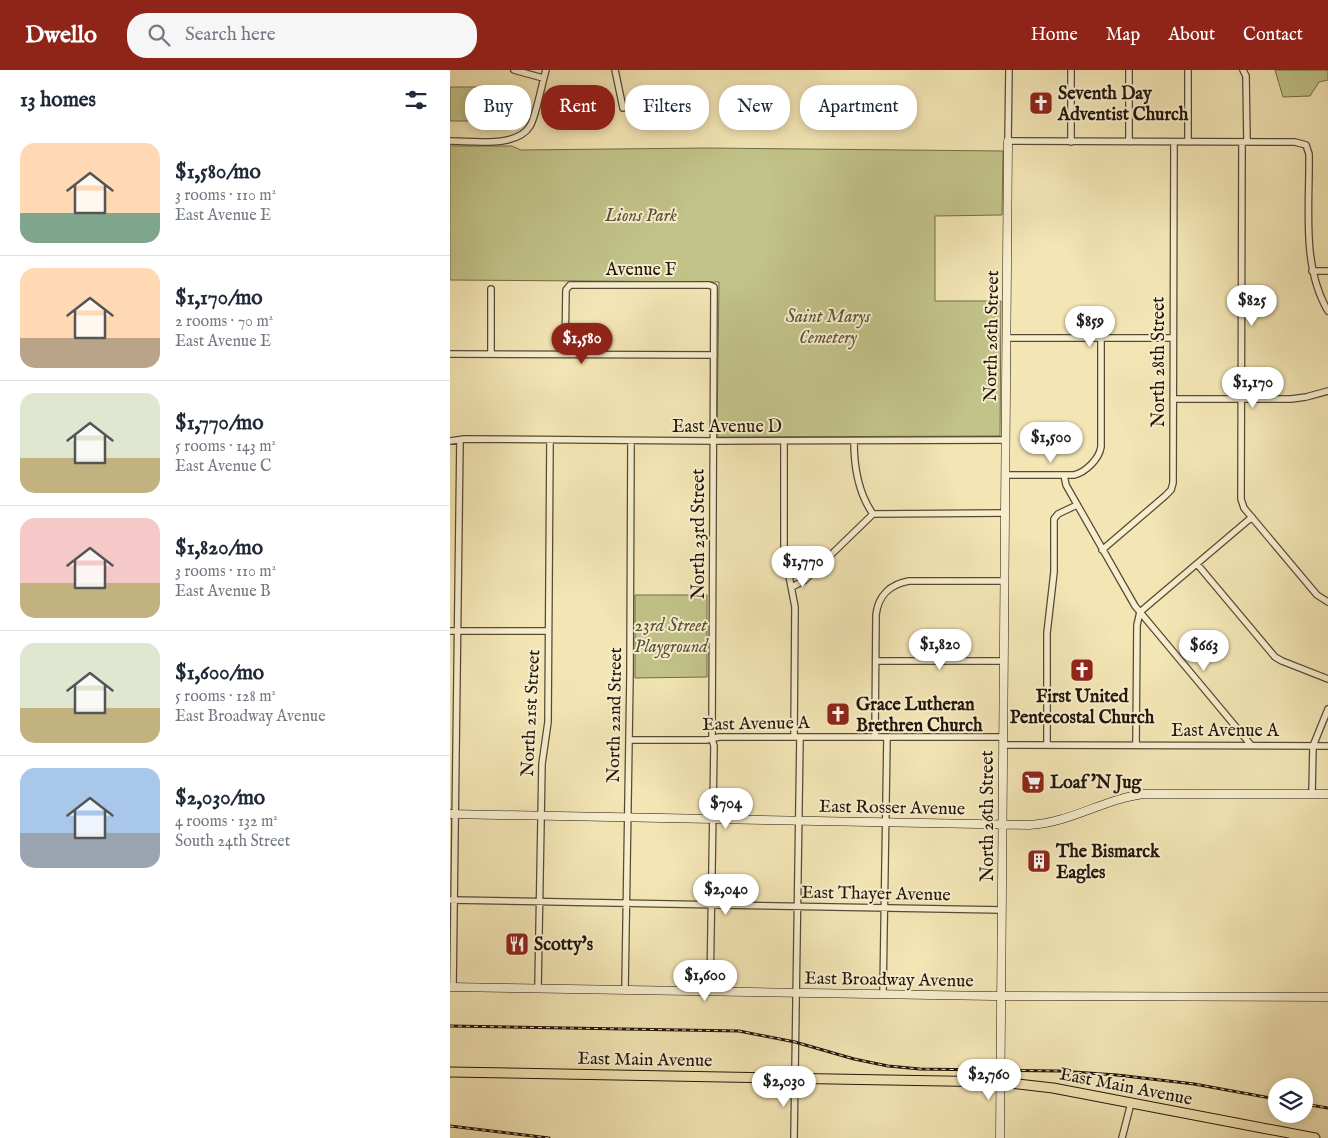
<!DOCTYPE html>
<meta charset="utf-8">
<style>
body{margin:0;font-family:"IM FELL English",serif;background:#f6f6f7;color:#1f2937;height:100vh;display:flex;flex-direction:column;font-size:19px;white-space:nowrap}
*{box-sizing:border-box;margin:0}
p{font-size:16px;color:#747a83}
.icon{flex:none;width:28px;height:28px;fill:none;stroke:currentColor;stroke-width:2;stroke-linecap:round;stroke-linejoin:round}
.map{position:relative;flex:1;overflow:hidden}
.sheet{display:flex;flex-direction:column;background:#fff;width:450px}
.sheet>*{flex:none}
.top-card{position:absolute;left:15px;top:15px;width:475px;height:45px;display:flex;gap:10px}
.buttons{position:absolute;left:818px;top:1008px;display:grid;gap:10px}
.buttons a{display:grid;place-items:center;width:45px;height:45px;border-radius:50%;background:#fff;box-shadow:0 2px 8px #0003;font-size:25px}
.price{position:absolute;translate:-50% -42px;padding:0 11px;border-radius:18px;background:#fff;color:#222;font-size:16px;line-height:32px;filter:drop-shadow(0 1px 2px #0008)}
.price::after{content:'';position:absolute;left:50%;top:30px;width:15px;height:11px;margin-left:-8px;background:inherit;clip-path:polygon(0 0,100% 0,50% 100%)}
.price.current{background:#8f2418;color:#fff}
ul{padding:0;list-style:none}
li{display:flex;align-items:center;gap:15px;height:125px;padding:0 20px}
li+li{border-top:1px solid #e0e1e3}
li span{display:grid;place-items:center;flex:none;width:140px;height:100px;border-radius:15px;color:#555}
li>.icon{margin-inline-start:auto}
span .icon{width:60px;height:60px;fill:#fffc;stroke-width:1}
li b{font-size:21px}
h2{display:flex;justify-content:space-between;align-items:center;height:60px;padding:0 20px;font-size:21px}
.pill{padding:0 18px;border-radius:20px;background:#fff;box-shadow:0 2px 8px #0003;font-size:18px;line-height:45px}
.pill.current{background:#8f2418;color:#fff}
header{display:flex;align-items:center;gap:30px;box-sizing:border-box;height:70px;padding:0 25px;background:#8f2418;color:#fff}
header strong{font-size:24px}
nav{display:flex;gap:28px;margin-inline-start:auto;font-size:18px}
.search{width:350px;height:45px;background:#f6f6f7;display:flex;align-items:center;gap:12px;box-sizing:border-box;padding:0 18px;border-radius:20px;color:#747a83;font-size:19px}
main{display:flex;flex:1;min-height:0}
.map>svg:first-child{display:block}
</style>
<header>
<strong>Dwello</strong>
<div class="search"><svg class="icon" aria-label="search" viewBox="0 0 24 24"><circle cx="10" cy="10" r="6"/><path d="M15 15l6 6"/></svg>Search here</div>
<nav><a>Home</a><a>Map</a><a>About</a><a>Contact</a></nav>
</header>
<main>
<section class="sheet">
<h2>13 homes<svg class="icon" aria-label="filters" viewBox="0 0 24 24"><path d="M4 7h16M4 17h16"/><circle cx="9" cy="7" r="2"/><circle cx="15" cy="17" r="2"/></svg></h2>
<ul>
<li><span style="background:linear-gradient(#ffd9b3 70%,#7fa58c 0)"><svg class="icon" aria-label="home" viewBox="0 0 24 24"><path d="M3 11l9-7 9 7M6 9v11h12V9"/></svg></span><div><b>$1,580/mo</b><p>3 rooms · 110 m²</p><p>East Avenue E</p></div></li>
<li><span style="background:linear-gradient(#ffd9b3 70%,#b9a48a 0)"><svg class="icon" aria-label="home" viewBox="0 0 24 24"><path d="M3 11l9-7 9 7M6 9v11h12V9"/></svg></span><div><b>$1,170/mo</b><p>2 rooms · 70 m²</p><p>East Avenue E</p></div></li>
<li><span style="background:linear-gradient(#dfe7d0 65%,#c2b280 0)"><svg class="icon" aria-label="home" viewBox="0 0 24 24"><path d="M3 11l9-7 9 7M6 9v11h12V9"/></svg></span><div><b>$1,770/mo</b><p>5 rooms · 143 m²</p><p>East Avenue C</p></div></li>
<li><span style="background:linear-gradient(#f6c9c9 65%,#c2b280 0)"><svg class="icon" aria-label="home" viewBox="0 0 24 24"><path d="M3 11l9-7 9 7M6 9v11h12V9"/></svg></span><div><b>$1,820/mo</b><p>3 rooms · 110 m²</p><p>East Avenue B</p></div></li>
<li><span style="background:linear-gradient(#dfe7d0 65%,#c2b280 0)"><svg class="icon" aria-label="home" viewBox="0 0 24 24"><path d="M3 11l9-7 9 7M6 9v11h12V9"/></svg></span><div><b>$1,600/mo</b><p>5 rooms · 128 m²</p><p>East Broadway Avenue</p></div></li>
<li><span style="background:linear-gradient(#a9c7e8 65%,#9aa5b1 0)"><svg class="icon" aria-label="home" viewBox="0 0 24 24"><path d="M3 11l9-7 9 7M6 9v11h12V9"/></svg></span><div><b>$2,030/mo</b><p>4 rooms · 132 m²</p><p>South 24th Street</p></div></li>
</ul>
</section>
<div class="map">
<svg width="878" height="1068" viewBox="0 0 878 1068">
<rect width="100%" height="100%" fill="#f3e5b4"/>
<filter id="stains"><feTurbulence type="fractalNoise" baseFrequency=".004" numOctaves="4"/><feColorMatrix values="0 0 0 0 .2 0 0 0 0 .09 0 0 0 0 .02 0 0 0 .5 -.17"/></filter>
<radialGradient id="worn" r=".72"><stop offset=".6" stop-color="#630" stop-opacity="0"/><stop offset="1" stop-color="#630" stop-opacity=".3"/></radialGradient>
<path fill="#c1c389" stroke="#726c4a" d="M825 0H878V10L869 12 860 26 833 27Z
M0 17H51L52 51H0Z
M0 76H62L71 80 257 78 553 81 552 145 485 146V231H551L550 366 267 367 269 212 0 210Z
M185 525H257V607L185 608Z"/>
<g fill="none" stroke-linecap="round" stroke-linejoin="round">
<g stroke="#574934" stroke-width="8">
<path id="street" d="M64 0 93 8
M165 0 173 38
M559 0 558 71 845 72 856 75 859 84C860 135 851 196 878 241
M621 0V72
M679 0V72
M738 0V72
M793 0 796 6 797 72
M0 71C23 71 67 78 80 56 86 47 92 13 96 0
M792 72 791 429 794 438 867 525 878 532
M862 201H878
M41 219V284
M556 268H723
M0 284 264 285
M115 284 116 220 120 215H259L264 217 262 663V669L264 676 260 921
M723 329H841L856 327 878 321
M0 371 14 369 263 371 555 370
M334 371V480L345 537 344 667
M404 371C404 396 408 423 423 444
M555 405H624C636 402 649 389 651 377V268
M614 405 616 415 685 536 801 675
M652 480 715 426 721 420 723 413 724 72
M747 494 825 587 832 591 878 609
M342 517 355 510 423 444 555 443
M690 542 802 447
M0 561H98
M426 591H553
M425 667 426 545C428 526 440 514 459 511H554
M179 670H256L269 667H553
M553 675 878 676
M597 675V563L604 502V449L608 444 627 435
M686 675 687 555 690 542
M862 724 863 676 878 639
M0 830 552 840
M3 917 10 370
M88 918 92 694 98 652 100 370
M175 920 180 606 181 371
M433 924 437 667
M344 1068 350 667
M672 1068 681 1033"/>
</g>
<g stroke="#23150a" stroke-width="9">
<path id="secondary" d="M0 744 579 755C620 753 654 729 694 724H878
M0 917 543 926 878 927
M550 1068 558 71"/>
</g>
<g stroke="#23150a" stroke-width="11">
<path id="primary" d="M0 1002 551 1012 603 1018 865 1068"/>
</g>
<use href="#street" stroke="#f7eece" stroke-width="5.5"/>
<use href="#secondary" stroke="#f7eece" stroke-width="8"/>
<use href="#primary" stroke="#f3e5b4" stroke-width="9"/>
<g stroke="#23150a" stroke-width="3">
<path id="rail" d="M0 956 289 961 345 972 404 989 438 996 470 999 609 1001 667 1005 744 1014 826 1029
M854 1034 878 1038
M0 1056 99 1068"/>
</g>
<use href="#rail" stroke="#f7eece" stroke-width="1" stroke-dasharray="4" stroke-linecap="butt"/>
</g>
<defs>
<g id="church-square" transform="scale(1.25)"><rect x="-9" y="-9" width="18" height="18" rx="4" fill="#8f2418" stroke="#f7eece"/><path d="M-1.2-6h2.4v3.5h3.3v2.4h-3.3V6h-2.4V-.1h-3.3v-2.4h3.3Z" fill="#fff"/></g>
<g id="supermarket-square" transform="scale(1.25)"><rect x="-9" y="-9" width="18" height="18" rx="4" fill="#8f2418" stroke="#f7eece"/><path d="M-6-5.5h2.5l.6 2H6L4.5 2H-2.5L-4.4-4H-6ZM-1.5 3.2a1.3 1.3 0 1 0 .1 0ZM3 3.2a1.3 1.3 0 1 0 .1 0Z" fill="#fff"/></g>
<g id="building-square" transform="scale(1.25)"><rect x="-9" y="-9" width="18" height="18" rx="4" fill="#8f2418" stroke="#f7eece"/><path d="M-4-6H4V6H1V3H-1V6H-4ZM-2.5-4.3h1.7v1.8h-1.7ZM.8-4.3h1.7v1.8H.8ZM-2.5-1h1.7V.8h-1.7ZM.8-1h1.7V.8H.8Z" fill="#fff"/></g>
<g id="restaurant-square" transform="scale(1.25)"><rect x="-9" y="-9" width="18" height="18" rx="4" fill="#8f2418" stroke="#f7eece"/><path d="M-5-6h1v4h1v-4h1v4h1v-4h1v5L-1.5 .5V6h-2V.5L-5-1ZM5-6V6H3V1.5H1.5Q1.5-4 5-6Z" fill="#fff"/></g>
</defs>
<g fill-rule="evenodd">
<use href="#church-square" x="591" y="33"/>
<use href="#church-square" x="632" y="600"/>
<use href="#church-square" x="388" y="644"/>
<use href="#supermarket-square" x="583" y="712"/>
<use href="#building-square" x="589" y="791"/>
<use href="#restaurant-square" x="67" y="874"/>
</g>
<g text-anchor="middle" stroke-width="4" stroke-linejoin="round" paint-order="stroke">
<g font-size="18" font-weight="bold" fill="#23150a" stroke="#f7eece" text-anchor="start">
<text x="608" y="29">Seventh Day<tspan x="608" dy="21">Adventist Church</tspan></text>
<text x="632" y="632" text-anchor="middle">First United<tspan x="632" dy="21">Pentecostal Church</tspan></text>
<text x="406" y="640">Grace Lutheran<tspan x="406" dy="21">Brethren Church</tspan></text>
<text x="600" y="718">Loaf 'N Jug</text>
<text x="606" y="787">The Bismarck<tspan x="606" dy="21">Eagles</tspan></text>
<text x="84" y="880">Scotty's</text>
</g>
<g font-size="18" font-style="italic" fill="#5a5236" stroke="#f7eece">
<text x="191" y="151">Lions Park</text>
<text x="378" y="252">Saint Marys<tspan x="378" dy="21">Cemetery</tspan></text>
<text x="221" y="561">23rd Street<tspan x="221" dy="21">Playground</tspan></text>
</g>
<g font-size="18" fill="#23150a" stroke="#f7eece">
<text x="191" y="205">Avenue F</text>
<text transform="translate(541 266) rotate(-89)" y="6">North 26th Street</text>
<text transform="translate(708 292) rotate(-90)" y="6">North 28th Street</text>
<text x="277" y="362">East Avenue D</text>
<text transform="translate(248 464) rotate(-90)" y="6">North 23rd Street</text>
<text transform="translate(80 643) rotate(-87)" y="6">North 21st Street</text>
<text transform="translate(164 645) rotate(-89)" y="6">North 22nd Street</text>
<text transform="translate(306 653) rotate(-1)" y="6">East Avenue A</text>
<text x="775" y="666">East Avenue A</text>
<text transform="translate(442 737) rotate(1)" y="6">East Rosser Avenue</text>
<text transform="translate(537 746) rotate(-90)" y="6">North 26th Street</text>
<text transform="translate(426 823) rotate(1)" y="6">East Thayer Avenue</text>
<text transform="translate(439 909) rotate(1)" y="6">East Broadway Avenue</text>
<text transform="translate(195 989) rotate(1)" y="6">East Main Avenue</text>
<text transform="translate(676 1016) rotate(11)" y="6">East Main Avenue</text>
</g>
</g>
<rect width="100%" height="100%" filter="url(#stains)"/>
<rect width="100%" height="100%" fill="url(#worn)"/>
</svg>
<div class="buttons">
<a><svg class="icon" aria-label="layers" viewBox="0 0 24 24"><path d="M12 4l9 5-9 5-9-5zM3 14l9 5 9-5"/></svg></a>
</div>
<b class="price" style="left:802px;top:257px">$825</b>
<b class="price" style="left:640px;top:278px">$859</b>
<b class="price current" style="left:132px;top:295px">$1,580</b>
<b class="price" style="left:803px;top:339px">$1,170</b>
<b class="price" style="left:601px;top:394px">$1,500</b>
<b class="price" style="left:353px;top:518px">$1,770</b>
<b class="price" style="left:490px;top:601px">$1,820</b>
<b class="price" style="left:754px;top:602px">$663</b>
<b class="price" style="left:276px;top:760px">$704</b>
<b class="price" style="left:276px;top:846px">$2,040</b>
<b class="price" style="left:255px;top:932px">$1,600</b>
<b class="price" style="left:539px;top:1031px">$2,760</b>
<b class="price" style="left:334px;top:1038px">$2,030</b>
<div class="top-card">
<a class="pill">Buy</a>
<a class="pill current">Rent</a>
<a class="pill">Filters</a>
<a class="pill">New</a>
<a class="pill">Apartment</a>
</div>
</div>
</main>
